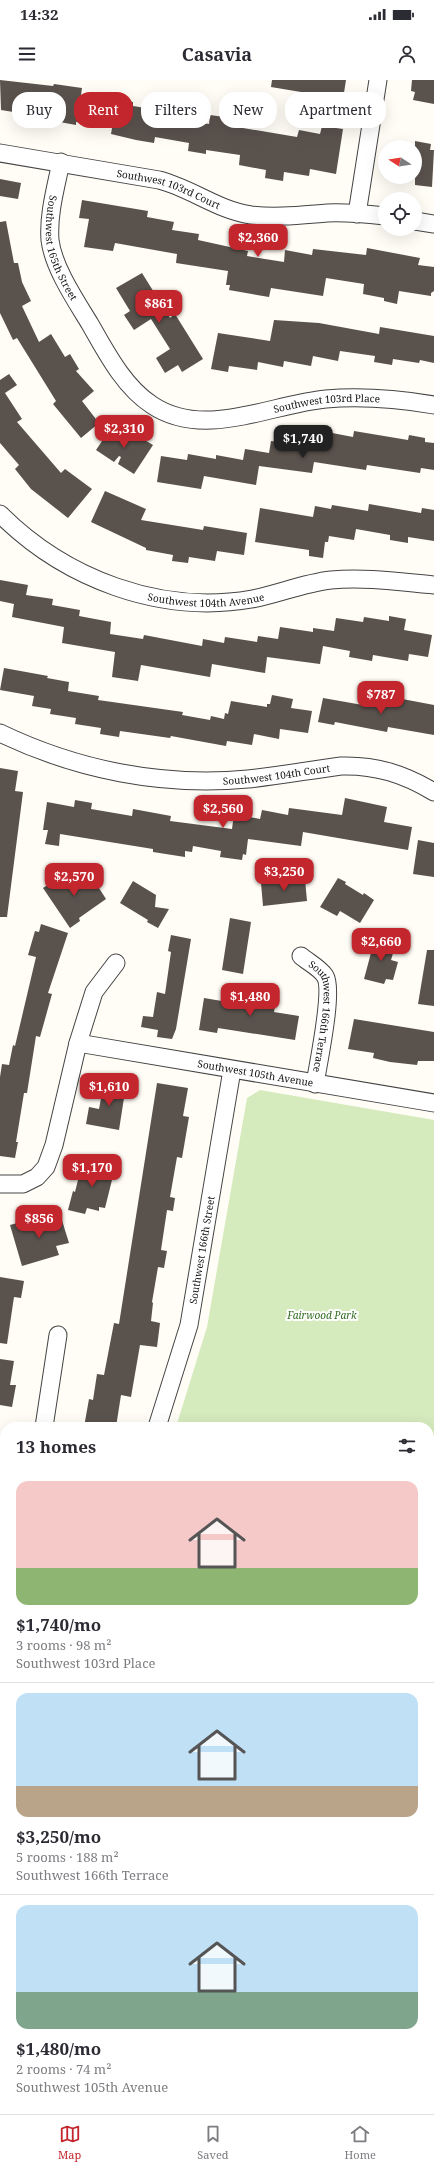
<!DOCTYPE html>
<meta charset="utf-8">
<style>
body{margin:0;font-family:"Noto Serif",serif;background:#f2f2f3;color:#2b2b33;height:100vh;display:flex;flex-direction:column;font-size:15px;white-space:nowrap}
*{box-sizing:border-box;margin:0}
p{font-size:13px;color:#7c7c81}
.icon{flex:none;width:22px;height:22px;fill:none;stroke:currentColor;stroke-width:2;stroke-linecap:round;stroke-linejoin:round}
.map{position:relative;flex:1;overflow:hidden}
.panel{position:absolute;left:0px;top:1342px;width:434px;height:692px;display:flex;flex-direction:column;background:#fff;border-radius:16px 16px 0 0;box-shadow:0 4px 16px #0002}
.panel>*{flex:none}
.top-card{position:absolute;left:12px;top:12px;width:410px;height:36px;display:flex;gap:8px}
.needle{width:26px;rotate:282deg}
.buttons{position:absolute;left:378px;top:60px;display:grid;gap:8px}
.buttons a{display:grid;place-items:center;width:44px;height:44px;border-radius:50%;background:#fff;box-shadow:0 4px 16px #0002;font-size:20px}
.price{position:absolute;translate:-50% -34px;padding:0 9px;border-radius:8px;background:#c4262e;color:#fff;font-size:13px;line-height:26px;filter:drop-shadow(0 1px 2px #0008)}
.price::after{content:'';position:absolute;left:50%;top:24px;width:12px;height:9px;margin-left:-6px;background:inherit;clip-path:polygon(0 0,100% 0,50% 100%)}
.price.on{background:#222;color:#fff}
ul{padding:0;list-style:none}
li{display:grid;align-content:center;gap:8px;height:212px;padding:0 16px}
li+li{border-top:1px solid #e1e1e2}
li span{display:grid;place-items:center;height:124px;border-radius:12px;color:#555}
li>.icon{margin-inline-start:auto}
span .icon{width:72px;height:72px;fill:#fffc;stroke-width:1}
li b{font-size:17px}
h2{display:flex;justify-content:space-between;align-items:center;height:48px;padding:0 16px;font-size:17px}
.tag{padding:0 14px;border-radius:16px;background:#fff;box-shadow:0 4px 16px #0002;font-size:14px;line-height:36px}
.tag.on{background:#c4262e;color:#fff}
.status{display:flex;justify-content:space-between;align-items:center;height:28px;padding:0 20px;background:#fff;direction:ltr}
.status svg{height:11px;fill:currentColor}
header{display:flex;justify-content:space-between;align-items:center;height:52px;padding:0 16px;background:#fff;font-size:18px;font-weight:700}
.tab-bar{display:flex;justify-content:space-around;align-items:center;height:56px;border-top:1px solid #e1e1e2;background:#fff;font-size:11px;color:#7c7c81}
.tab-bar a{display:grid;justify-items:center;gap:2px}
.tab-bar .on{color:#c4262e}
.map>svg:first-child{display:block}
</style>
<div class="status"><b>14:32</b><svg viewBox="0 0 49 12"><path d="M0 12V9h3v3zM5 12V6h3v6zM10 12V3h3v9zM15 12V0h3v12zM26 1h20v11H26zM47 4h2v5h-2z"/></svg></div>
<header><svg class="icon" aria-label="menu" viewBox="0 0 24 24"><path d="M4 6h16M4 12h16M4 18h16"/></svg>Casavia<svg class="icon" aria-label="person" viewBox="0 0 24 24"><circle cx="12" cy="8" r="4"/><path d="M4 21q1-7 8-7t8 7"/></svg></header>
<div class="map">
<svg width="434" height="2034" viewBox="0 0 434 2034">
<rect width="100%" height="100%" fill="#fffdf5"/>
<path fill="#d5ebbd" d="M260 1010 434 1040V1476L429 1475V1347H176L207 1247 247 1018Z"/>
<path fill="#5a524d" d="M0 0 53 6 54 4 82 8 81 15 133 22V26L158 30V25L182 29 181 34 185 35 184 40 209 44 210 35 239 39 237 47 297 57 299 50 320 54 322 46 343 49 336 94 310 89 309 96 284 92 283 101 265 98 266 90 239 85 240 75 206 70V74L188 71 189 63 155 57 154 63 136 60 111 54 112 48 76 42V45L49 40 48 45 31 42 32 35 1 30Z
M272 0H346L343 19 271 7Z
M412 0H434V24L413 20 415 12 411 11Z
M415 61 431 64 430 70H434L432 107 415 105Z
M0 99 21 103 18 119 0 116Z
M82 120 148 131 147 137 174 142 172 150 199 154 198 160 248 171 247 176 284 182 285 170 312 175 313 169 366 175 367 168 420 178 418 185 434 187V211L431 213V216L399 211 397 224 384 221V218L363 214 364 204 326 198 323 216 271 208 269 217 229 210 230 205H226L228 191 176 183 177 174 115 163 113 171 84 167 89 139 79 138Z
M6 141 14 183H18L22 202 31 221 22 226 39 262 51 254 65 277 70 274 79 289 76 291 94 311 82 321 99 343 81 358 53 324 56 321 17 258 13 260 0 233V142Z
M142 193 170 238 175 234 203 279 182 292 178 285 165 293 156 278 170 269 151 239 134 250 124 235 130 231 116 208Z
M274 240 319 243 379 254 380 247 434 256V283L420 280 419 283 393 279 392 285 374 282 375 276 340 271 338 281 313 276 311 286 284 281 283 287 258 282 257 290 229 286 228 292 211 289 218 253 270 261Z
M9 294 17 305 5 313 22 339 17 342 61 393 65 389 92 409 68 438 31 409 15 389 19 385 0 363V300Z
M112 346 135 361 138 356 153 365 134 394 118 384 121 377 119 376 114 382 96 370Z
M354 351 408 360 409 355 425 358V362L434 363V390L421 388 420 393 367 385 366 390 314 382 312 393 259 386 256 405 204 396 201 409 157 402 161 376 187 380 188 374 216 379V375L243 380 245 369 269 373 271 361 298 365 299 360 325 364 327 352 353 357Z
M105 411 146 429 141 440 203 450 204 446 247 453 244 475 217 471 215 481 189 477 188 483 172 481 173 475 146 470V468L91 442Z
M369 424 421 433 422 428 434 430V461L408 457V463L390 460V455L356 449 354 460 329 456 328 462H325L323 478 309 476V470L255 462 260 428 313 437 315 426 331 429 332 425 368 431Z
M0 500 28 505 26 515 53 519 52 525 80 530 79 536 111 542 110 554 143 559 144 555 202 566 203 559 224 563 225 557 257 562 258 556 278 559 280 547 313 552V548L334 551 336 538 363 542 364 537 389 541V536L406 539 404 550 432 555 428 577 409 574 408 581 373 575 372 581 349 577 350 571 323 566 320 584 267 577 265 593 212 584 210 597 141 585 138 601 112 597 115 572 62 563 64 547 12 537 14 524 0 521Z
M4 588 48 596 47 598 69 602 68 611 99 616 98 620 183 632 182 635 210 640 211 636 224 639 225 633 228 634 231 621 267 627V624H270L272 615 293 619 291 628 312 631 308 653 280 649 279 659 254 654 252 665 227 661 226 666 171 656 170 658 120 651 119 657 100 654 101 648 75 644 76 638 50 634 51 629 32 626 34 616 0 610Z
M376 614 434 625V655L388 647 387 652 335 642 334 645 318 642 323 618 374 627Z
M0 688 18 691 15 711 23 712 7 837H0Z
M345 718 387 727 384 742 412 747 408 770 303 752 301 766 248 759 246 775 243 774 242 780 220 777 221 771 193 766 192 772 185 771V777L153 772V769L60 754 59 766 45 764 48 750H43L47 722 74 727 75 720 92 723 91 729 132 736 133 729 171 736 170 741 232 749 234 734 260 739 262 730 288 735 289 728 342 735Z
M418 760 434 763V797L413 794Z
M70 790 78 802 90 794 106 819 79 838 80 841 70 848 43 808Z
M338 798 346 802 345 804 363 815 364 813 374 820 360 843 340 831 337 836 320 827Z
M305 799 307 821 263 826 261 803Z
M133 801 156 815 155 827 169 829 158 848 147 842 148 840 120 823Z
M230 838 251 842 243 894 222 890Z
M41 844 68 853 48 913 52 914 40 957 36 956 27 1013H24L16 1062H18L15 1078 0 1076V997L2 984 9 985 13 965 15 966 36 877 28 875 35 851 39 852Z
M171 855 191 859 176 949 172 959 157 957 158 950 141 947 143 936 153 937 157 912 165 914 171 872 168 871Z
M375 858 396 863 391 880 398 882 393 900 386 899 384 904 364 899Z
M427 870H434V926L418 924Z
M261 906 278 909 274 932 299 936 295 960 218 948 217 953 199 950 204 918 258 927Z
M354 939 434 952V981H418L417 985 390 982 373 978 374 973 348 969Z
M104 1002 126 1005 119 1050 86 1044 89 1027 99 1029Z
M157 1003 188 1008 183 1036 189 1037 182 1078 177 1077 170 1117 175 1118 173 1131 167 1130 161 1170 167 1171 164 1188 158 1187 152 1222 153 1223 151 1241 160 1243 157 1267 140 1265 131 1317 121 1315 116 1347H84L89 1319 93 1320 97 1294 104 1295 114 1243 119 1244Z
M83 1080 115 1088 105 1128 99 1127V1131L87 1128 85 1134 68 1130 73 1111 75 1112Z
M60 1134 69 1163 56 1166 59 1175 22 1186 10 1145 28 1140 29 1143Z
M0 1197 24 1201 21 1218 14 1217 7 1264 0 1263Z
M0 1279 14 1281 10 1305H16L12 1327 0 1325Z"/>
<g fill="none" stroke-linecap="round" stroke-linejoin="round">
<g stroke="#444" stroke-width="19">
<g id="minor">
<path id="s1" d="M0 73 159 100C191 108 217 130 251 135 276 138 301 135 327 133 346 132 366 134 385 136"/>
<path id="s2" d="M61 82C56 107 48 134 50 160 53 187 76 221 90 244 106 272 124 307 152 325 204 360 271 324 326 319 362 316 398 319 434 325"/>
<path d="M357 134 378 0"/>
<path d="M415 141 434 144"/>
<path id="s3" d="M0 434C65 499 160 535 252 519 278 514 304 503 331 500 366 497 400 502 434 505"/>
<path id="s4" d="M0 653C77 690 162 707 248 699 279 696 310 690 341 686 376 685 404 694 434 712"/>
<path id="s5" d="M301 876C308 882 320 888 325 896 334 910 318 984 315 1004"/>
<path id="s6" d="M78 963 434 1023"/>
<path d="M0 1104H23L37 1097 46 1087 54 1065 78 963 94 912 116 883"/>
<path d="M44 1347 58 1255"/>
<path id="s7" d="M157 1347 189 1245 232 990"/>
<path d="M0 1437 5 1438"/>
<path d="M429 1506 434 1507"/>
<path d="M0 1607 5 1599"/>
<path d="M429 1660 434 1661"/>
<path d="M0 1715 5 1723"/>
<path d="M91 2029V2034"/>
<path d="M261 2029 266 2034"/>
</g>
</g>
<use href="#minor" stroke="#fff" stroke-width="17"/>
</g>
<g text-anchor="middle" stroke-width="4" stroke-linejoin="round" paint-order="stroke">
<g font-size="10" fill="#111" stroke="#fff">
<text dy="4" stroke="none"><textPath href="#s1" startOffset="173">Southwest 103rd Court</textPath></text>
<text dy="4" stroke="none"><textPath href="#s2" startOffset="89">Southwest 165th Street</textPath></text>
<text dy="4" stroke="none"><textPath href="#s2" startOffset="455">Southwest 103rd Place</textPath></text>
<text dy="4" stroke="none"><textPath href="#s3" startOffset="230">Southwest 104th Avenue</textPath></text>
<text dy="4" stroke="none"><textPath href="#s4" startOffset="284">Southwest 104th Court</textPath></text>
<text dy="4" stroke="none"><textPath href="#s5" startOffset="70">Southwest 166th Terrace</textPath></text>
<text dy="4" stroke="none"><textPath href="#s6" startOffset="180">Southwest 105th Avenue</textPath></text>
<text dy="4" stroke="none"><textPath href="#s7" startOffset="183">Southwest 166th Street</textPath></text>
</g>
<g font-size="10" font-style="italic" fill="#2f6b1f" stroke="#fff">
<text x="322" y="1239">Fairwood Park</text>
</g>
</g>
</svg>
<div class="buttons">
<a><svg class="needle" viewBox="-14 -14 28 28"><path d="M0-13l5 13h-10z" fill="#e53935"/><path d="M0 13l5-13h-10z" fill="#7c7c81"/></svg></a>
<a><svg class="icon" aria-label="locate" viewBox="0 0 24 24"><circle cx="12" cy="12" r="6"/><path d="M12 2v4M12 18v4M2 12h4M18 12h4"/></svg></a>
</div>
<b class="price" style="left:258px;top:178px">$2,360</b>
<b class="price" style="left:159px;top:244px">$861</b>
<b class="price" style="left:124px;top:369px">$2,310</b>
<b class="price on" style="left:303px;top:379px">$1,740</b>
<b class="price" style="left:381px;top:635px">$787</b>
<b class="price" style="left:223px;top:749px">$2,560</b>
<b class="price" style="left:284px;top:812px">$3,250</b>
<b class="price" style="left:74px;top:817px">$2,570</b>
<b class="price" style="left:381px;top:882px">$2,660</b>
<b class="price" style="left:250px;top:937px">$1,480</b>
<b class="price" style="left:109px;top:1027px">$1,610</b>
<b class="price" style="left:92px;top:1108px">$1,170</b>
<b class="price" style="left:39px;top:1159px">$856</b>
<div class="top-card">
<a class="tag">Buy</a>
<a class="tag on">Rent</a>
<a class="tag">Filters</a>
<a class="tag">New</a>
<a class="tag">Apartment</a>
</div>
<section class="panel">
<h2>13 homes<svg class="icon" aria-label="filters" viewBox="0 0 24 24"><path d="M4 7h16M4 17h16"/><circle cx="9" cy="7" r="2"/><circle cx="15" cy="17" r="2"/></svg></h2>
<ul>
<li><span style="background:linear-gradient(#f6c9c9 70%,#8fb573 0)"><svg class="icon" aria-label="home" viewBox="0 0 24 24"><path d="M3 11l9-7 9 7M6 9v11h12V9"/></svg></span><div><b>$1,740/mo</b><p>3 rooms · 98 m²</p><p>Southwest 103rd Place</p></div></li>
<li><span style="background:linear-gradient(#bfe0f5 75%,#b9a48a 0)"><svg class="icon" aria-label="home" viewBox="0 0 24 24"><path d="M3 11l9-7 9 7M6 9v11h12V9"/></svg></span><div><b>$3,250/mo</b><p>5 rooms · 188 m²</p><p>Southwest 166th Terrace</p></div></li>
<li><span style="background:linear-gradient(#bfe0f5 70%,#7fa58c 0)"><svg class="icon" aria-label="home" viewBox="0 0 24 24"><path d="M3 11l9-7 9 7M6 9v11h12V9"/></svg></span><div><b>$1,480/mo</b><p>2 rooms · 74 m²</p><p>Southwest 105th Avenue</p></div></li>
</ul>
</section>
</div>
<nav class="tab-bar">
<a class="on"><svg class="icon" aria-label="map" viewBox="0 0 24 24"><path d="M3 6l6-2 6 2 6-2v14l-6 2-6-2-6 2zM9 4v14M15 6v14"/></svg>Map</a>
<a><svg class="icon" aria-label="saved" viewBox="0 0 24 24"><path d="M7 4h10v16l-5-4-5 4z"/></svg>Saved</a>
<a><svg class="icon" aria-label="home" viewBox="0 0 24 24"><path d="M3 11l9-7 9 7M6 9v11h12V9"/></svg>Home</a>
</nav>
